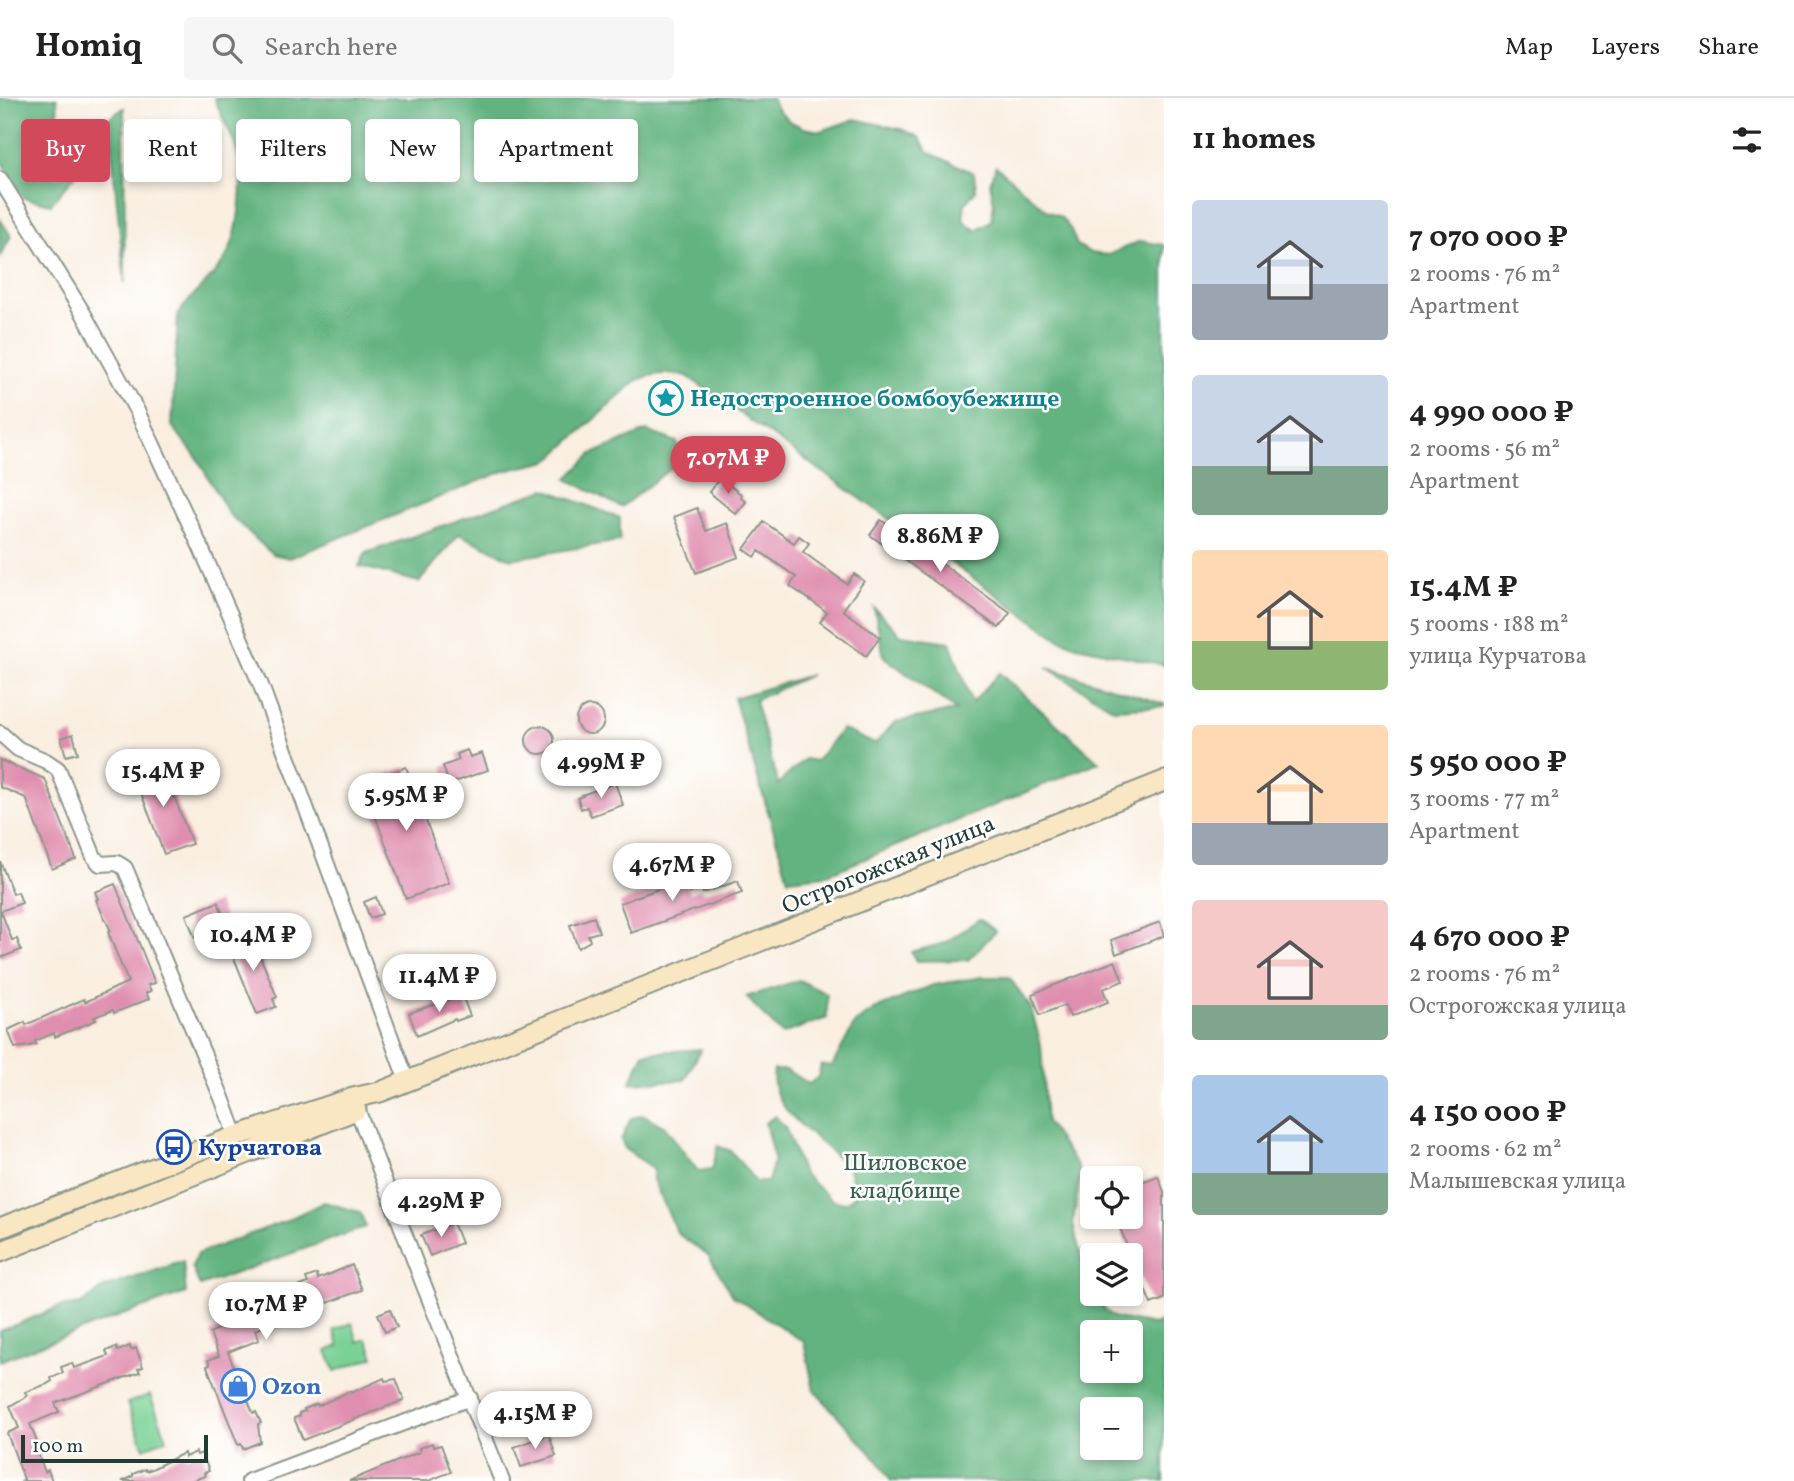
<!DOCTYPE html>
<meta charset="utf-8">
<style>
body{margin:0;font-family:Vollkorn,serif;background:#f6f6f6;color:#222;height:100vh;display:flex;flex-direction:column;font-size:26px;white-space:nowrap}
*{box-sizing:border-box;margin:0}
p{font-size:23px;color:#767676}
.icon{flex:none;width:38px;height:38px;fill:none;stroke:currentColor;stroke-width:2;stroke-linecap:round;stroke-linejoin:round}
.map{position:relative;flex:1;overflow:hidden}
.details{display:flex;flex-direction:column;background:#fff;width:630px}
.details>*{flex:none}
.hud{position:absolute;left:21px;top:21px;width:665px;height:63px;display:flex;gap:14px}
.tools{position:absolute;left:1080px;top:1068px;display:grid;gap:14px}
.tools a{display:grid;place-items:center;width:63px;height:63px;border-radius:7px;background:#fff;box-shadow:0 4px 10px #0003;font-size:35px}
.scale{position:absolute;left:21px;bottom:18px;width:187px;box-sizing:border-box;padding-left:7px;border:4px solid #1f3d34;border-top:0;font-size:19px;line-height:24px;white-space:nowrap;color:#1f3d34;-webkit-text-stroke:5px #fff;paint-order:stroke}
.price{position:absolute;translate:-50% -60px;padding:0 16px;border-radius:24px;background:#fff;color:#222;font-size:23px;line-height:46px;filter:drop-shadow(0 2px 4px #0008)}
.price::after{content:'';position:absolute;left:50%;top:42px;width:21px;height:16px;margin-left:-10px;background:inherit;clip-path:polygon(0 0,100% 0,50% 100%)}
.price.current{background:#d1495b;color:#fff}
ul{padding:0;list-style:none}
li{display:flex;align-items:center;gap:21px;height:175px;padding:0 28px}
li span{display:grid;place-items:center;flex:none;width:196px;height:140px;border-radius:7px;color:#555}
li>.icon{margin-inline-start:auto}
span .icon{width:84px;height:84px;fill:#fffc;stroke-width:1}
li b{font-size:30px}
h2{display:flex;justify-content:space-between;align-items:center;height:84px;padding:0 28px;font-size:30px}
.pill{padding:0 24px;border-radius:7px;background:#fff;box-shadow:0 4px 10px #0003;font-size:24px;line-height:63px}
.pill.current{background:#d1495b;color:#fff}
header{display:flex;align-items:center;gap:42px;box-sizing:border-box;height:98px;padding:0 35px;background:#fff;border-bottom:2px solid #e0e0e0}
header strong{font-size:33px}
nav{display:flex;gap:38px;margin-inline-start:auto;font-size:24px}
.search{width:490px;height:63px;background:#f6f6f6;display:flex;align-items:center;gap:18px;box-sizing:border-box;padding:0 24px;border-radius:7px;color:#767676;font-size:26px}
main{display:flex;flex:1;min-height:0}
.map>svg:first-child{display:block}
</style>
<header>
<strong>Homiq</strong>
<div class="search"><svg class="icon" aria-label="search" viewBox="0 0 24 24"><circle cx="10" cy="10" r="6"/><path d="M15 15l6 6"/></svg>Search here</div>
<nav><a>Map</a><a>Layers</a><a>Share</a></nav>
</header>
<main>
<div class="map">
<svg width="1164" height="1383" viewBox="0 0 1164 1383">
<rect width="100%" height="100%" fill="#fff"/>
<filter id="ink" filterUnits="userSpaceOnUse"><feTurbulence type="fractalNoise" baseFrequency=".0143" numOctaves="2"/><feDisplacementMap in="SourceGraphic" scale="14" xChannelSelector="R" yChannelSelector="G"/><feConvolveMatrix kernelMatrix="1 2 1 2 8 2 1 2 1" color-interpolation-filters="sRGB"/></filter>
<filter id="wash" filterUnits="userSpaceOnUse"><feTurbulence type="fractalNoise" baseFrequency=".00686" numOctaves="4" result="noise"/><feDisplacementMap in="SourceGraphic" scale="28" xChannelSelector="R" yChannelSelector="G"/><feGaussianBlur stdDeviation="1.57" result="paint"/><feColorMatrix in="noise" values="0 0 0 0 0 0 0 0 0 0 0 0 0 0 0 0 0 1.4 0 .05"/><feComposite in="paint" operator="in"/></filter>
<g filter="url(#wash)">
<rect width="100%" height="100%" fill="#f9eee0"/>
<path fill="#79d196" stroke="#4c8765" stroke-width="2" d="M352 1225 358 1244 367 1241 374 1259 335 1273 327 1253 339 1248 334 1232Z
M150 1297 167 1341 144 1350 127 1305Z"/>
<path fill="#62b37f" stroke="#40785a" stroke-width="2" fill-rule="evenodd" d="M0 0H57L59 55 124 10 125 186 110 36 51 106 24 100 0 61Z
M214 0H772L777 11 789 23 804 30 821 33 855 21 904 32 919 39 928 54 974 75 976 92 965 106 963 122 975 132 991 123 994 105 990 85 996 68 1047 113 1061 119 1071 132 1077 147 1091 155 1108 157 1140 143 1164 147V567L1077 548 1059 541 687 278C668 274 654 275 636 283L548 363 504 373 290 460 272 456 229 416 197 360 172 328 178 217C190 196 210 184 223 164 240 139 245 83 237 54 232 36 221 18 214 0Z
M0 121 11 138 0 160Z
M646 333 677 344 680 363 621 409 567 381 592 356Z
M545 391 620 420V443L511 461 459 436 419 484 359 468 366 455Z
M874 510 901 537 950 544 972 605 999 575 1099 664 826 777 788 781 734 600 810 577 755 602 778 686 805 661 816 663 842 631 875 646 895 624 956 612 884 559Z
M1046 569 1164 606V608L1114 611Z
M979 821 996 833 968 862 916 863 911 854 945 845Z
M982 879H1009L1031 910 1041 947 1046 1024 1077 1067 1080 1079 1073 1125 1082 1162 1092 1185V1195H1097L1104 1211 1113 1219 1153 1227 1164 1223V1383H891L880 1365 814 1292 804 1244 733 1198 708 1157 678 1136 653 1082V1070L626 1052 621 1042 631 1020 644 1017 665 1029 698 1073 712 1071 718 1048 731 1053 756 1084H768L774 1061 765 1025 775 1018 785 1029 803 1076 832 1102 845 1105 855 1098C853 1090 853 1079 849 1072 826 1042 766 1014 774 972H786L809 986 818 979 821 967 832 968 855 925 876 911 933 887ZM1092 1234H1130V1272H1092ZM1092 1311H1130V1349H1092Z
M799 882 827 896V920L782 936 746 899Z
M701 951 685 982 630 985 644 955Z
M324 1104 360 1114 366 1129 200 1188 192 1169 197 1156 285 1123Z
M183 1163 186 1195C123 1216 62 1239 0 1263V1233L59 1209 81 1206 104 1190Z"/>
<g id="blocks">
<path fill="#e08eaf" d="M720 380 742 397 740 399 746 404 736 416 709 394Z
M697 410 706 433 727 425 739 459 696 475 674 419Z
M881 422 1010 515 999 530 870 437Z
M764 424 794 445 799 438 809 445 803 454 847 486 854 476 864 483 843 512 880 539 866 558 820 524 827 514 790 488 796 479 759 453 755 459 744 451Z
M576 622a14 14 0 1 1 28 0a14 14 0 1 1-28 0Z
M526 642a14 14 0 1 1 28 0a14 14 0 1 1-28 0Z
M73 636 78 655 66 658 61 640Z
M467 652 470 659 482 655 488 672 449 686 443 668 459 662 457 656Z
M0 662 45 681 76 761 52 771 26 700 0 689Z
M162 666 192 746 164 756 134 676Z
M406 669 449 785 406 801 363 685Z
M615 685 623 707 591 718 587 709 581 711 578 700 583 698 582 697Z
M0 763 13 796 18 794 22 805 1 813 12 842 17 841 21 852 0 860Z
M685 781 690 795 701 791 703 795 738 783 742 795 631 835 620 805Z
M115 786 155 885 148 887 151 893 146 895 149 901 114 915 113 912 94 919 96 922 55 939 54 935 35 943 36 946 29 948 15 950 8 932 25 924 26 927 84 901 85 904 128 884 108 834 111 833 96 802 98 801 95 794Z
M376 799 382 816 370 820 364 804Z
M218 804 227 827 195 840 186 817Z
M594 819 599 834 588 837 590 843 578 850 570 827Z
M1160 824 1164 838 1116 856 1111 842Z
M250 834 277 899 273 901 276 909 257 916 227 843Z
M1115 863 1123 883 1103 891 1108 904 1070 919 1065 907 1040 917 1032 896Z
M461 895 470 918 456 923 455 921 417 938 409 915 449 902 448 900Z
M1158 1078 1164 1094V1201L1151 1206 1115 1118H1130V1088Z
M453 1125 461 1145 430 1158 421 1137Z
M352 1167 362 1192 255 1232 259 1242 228 1254 235 1272 238 1270 243 1281 240 1282 253 1315 256 1314 261 1325 258 1326 260 1344 243 1351 241 1346 238 1347 207 1268 210 1267 208 1262 219 1258 210 1235 227 1226 226 1222 247 1213 252 1210 251 1207 263 1202 261 1196 272 1192 274 1197 286 1194 308 1185 306 1180 317 1176 318 1181Z
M390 1211 397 1229 385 1234 378 1216Z
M130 1248 131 1252 136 1250 143 1269 138 1271 140 1274 55 1305 59 1314 30 1326 40 1352 37 1353 45 1374 48 1372 52 1383H22L24 1381 7 1335 19 1330 10 1308 27 1298 25 1294 47 1286 52 1283 51 1280 63 1275 61 1269 72 1265 74 1270 86 1266 108 1258 106 1253 116 1249 118 1253Z
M384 1280 385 1283 396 1281 404 1302 303 1342 294 1320 300 1318 299 1315 305 1313 304 1311 317 1306 318 1308 350 1293 351 1295Z
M549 1337 556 1358 521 1369 514 1349Z
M432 1345 433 1349 441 1347 451 1374 428 1383H349L420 1354 419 1350Z
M196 1354 197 1357 202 1355 209 1373 204 1375 205 1378 191 1383H122L133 1378V1376L145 1371 146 1373 152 1371 184 1355 185 1359Z"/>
</g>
</g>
<g filter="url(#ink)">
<use href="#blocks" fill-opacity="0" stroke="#8c968a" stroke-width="2"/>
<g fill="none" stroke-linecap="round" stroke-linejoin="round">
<g stroke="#8c968a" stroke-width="18">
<path id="street" d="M0 81 83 215 137 313 201 450 260 585 407 983
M0 635 18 651 46 663 58 671 94 759 100 766 117 765 125 770 222 1000 236 1038
M354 1003 423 1185 502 1383
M249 1383 470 1300"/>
</g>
<g stroke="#8c968a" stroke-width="23">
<path id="secondary" d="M0 1130 236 1038 353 1000 380 994 1164 683
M0 1154 356 1012"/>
</g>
<use href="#street" stroke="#fff" stroke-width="14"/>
<use href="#secondary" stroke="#f9e7c3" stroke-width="19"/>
</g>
</g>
<defs>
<g id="sight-ring" transform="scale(1.75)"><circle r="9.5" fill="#fff" stroke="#0f9aa8" stroke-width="1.5"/><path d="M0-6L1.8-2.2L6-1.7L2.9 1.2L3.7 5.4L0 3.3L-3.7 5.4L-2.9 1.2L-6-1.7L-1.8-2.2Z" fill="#0f9aa8"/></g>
<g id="bus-ring" transform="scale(1.75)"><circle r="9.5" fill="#fff" stroke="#1a4fb4" stroke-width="1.5"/><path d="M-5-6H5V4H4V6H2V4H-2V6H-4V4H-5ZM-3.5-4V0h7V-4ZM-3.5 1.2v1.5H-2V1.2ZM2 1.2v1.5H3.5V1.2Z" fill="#1a4fb4"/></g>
<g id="shop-ring" transform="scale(1.75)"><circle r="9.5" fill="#fff" stroke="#3f7fe0" stroke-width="1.5"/><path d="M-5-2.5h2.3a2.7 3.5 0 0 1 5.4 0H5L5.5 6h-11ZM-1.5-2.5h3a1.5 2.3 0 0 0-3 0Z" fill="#3f7fe0"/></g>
</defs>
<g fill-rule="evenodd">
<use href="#sight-ring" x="666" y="300"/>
<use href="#bus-ring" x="174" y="1049"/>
<use href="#shop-ring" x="238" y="1288"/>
</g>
<g text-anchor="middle" stroke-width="5" stroke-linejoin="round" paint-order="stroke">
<g font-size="24" font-weight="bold" fill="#0d838f" stroke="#fff" text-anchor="start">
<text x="690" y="308">Недостроенное бомбоубежище</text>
</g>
<g font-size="24" fill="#1f3d34" stroke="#fff">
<text transform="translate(888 766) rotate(-22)" y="8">Острогожская улица</text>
</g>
<g font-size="24" font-weight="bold" fill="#164399" stroke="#fff" text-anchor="start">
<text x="198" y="1057">Курчатова</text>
</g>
<g font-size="24" fill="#36624c" stroke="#fff">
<text x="905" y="1072">Шиловское<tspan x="905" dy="28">кладбище</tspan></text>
</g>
<g font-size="24" font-weight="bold" fill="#366cbe" stroke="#fff" text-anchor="start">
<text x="262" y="1296">Ozon</text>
</g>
</g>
</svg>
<div class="tools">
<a><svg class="icon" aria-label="locate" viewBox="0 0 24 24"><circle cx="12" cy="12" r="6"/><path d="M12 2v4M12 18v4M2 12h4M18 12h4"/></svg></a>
<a><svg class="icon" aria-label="layers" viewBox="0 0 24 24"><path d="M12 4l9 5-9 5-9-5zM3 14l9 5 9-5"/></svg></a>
<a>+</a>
<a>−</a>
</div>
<div class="scale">100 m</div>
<b class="price current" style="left:728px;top:398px">7.07M ₽</b>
<b class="price" style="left:940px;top:476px">8.86M ₽</b>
<b class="price" style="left:601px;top:702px">4.99M ₽</b>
<b class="price" style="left:163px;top:711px">15.4M ₽</b>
<b class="price" style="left:406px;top:735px">5.95M ₽</b>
<b class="price" style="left:672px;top:805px">4.67M ₽</b>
<b class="price" style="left:253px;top:875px">10.4M ₽</b>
<b class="price" style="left:439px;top:916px">11.4M ₽</b>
<b class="price" style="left:441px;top:1141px">4.29M ₽</b>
<b class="price" style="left:266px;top:1244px">10.7M ₽</b>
<b class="price" style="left:535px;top:1353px">4.15M ₽</b>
<div class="hud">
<a class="pill current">Buy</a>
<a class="pill">Rent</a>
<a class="pill">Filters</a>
<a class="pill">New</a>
<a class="pill">Apartment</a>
</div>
</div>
<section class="details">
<h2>11 homes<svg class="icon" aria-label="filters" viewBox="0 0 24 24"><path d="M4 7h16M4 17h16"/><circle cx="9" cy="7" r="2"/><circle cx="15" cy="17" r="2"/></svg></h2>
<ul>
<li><span style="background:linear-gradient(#c9d6e8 60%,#9aa5b1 0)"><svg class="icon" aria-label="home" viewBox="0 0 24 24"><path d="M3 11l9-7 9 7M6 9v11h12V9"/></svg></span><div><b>7 070 000 ₽</b><p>2 rooms · 76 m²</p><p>Apartment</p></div></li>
<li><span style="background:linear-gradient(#c9d6e8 65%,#7fa58c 0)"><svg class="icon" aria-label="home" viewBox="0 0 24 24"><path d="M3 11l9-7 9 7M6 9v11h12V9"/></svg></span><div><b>4 990 000 ₽</b><p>2 rooms · 56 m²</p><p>Apartment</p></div></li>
<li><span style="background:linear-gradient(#ffd9b3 65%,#8fb573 0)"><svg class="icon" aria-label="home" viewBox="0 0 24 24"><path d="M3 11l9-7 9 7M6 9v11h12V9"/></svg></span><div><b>15.4M ₽</b><p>5 rooms · 188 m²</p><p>улица Курчатова</p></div></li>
<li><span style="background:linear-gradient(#ffd9b3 70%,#9aa5b1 0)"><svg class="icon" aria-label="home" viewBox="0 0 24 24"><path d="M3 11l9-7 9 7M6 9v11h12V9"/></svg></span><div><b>5 950 000 ₽</b><p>3 rooms · 77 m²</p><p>Apartment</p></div></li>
<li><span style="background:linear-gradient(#f6c9c9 75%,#7fa58c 0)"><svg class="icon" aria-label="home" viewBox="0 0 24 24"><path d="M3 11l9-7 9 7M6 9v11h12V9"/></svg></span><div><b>4 670 000 ₽</b><p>2 rooms · 76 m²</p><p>Острогожская улица</p></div></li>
<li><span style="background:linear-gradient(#a9c7e8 70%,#7fa58c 0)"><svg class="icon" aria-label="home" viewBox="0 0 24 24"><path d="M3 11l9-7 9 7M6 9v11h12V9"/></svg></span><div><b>4 150 000 ₽</b><p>2 rooms · 62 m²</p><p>Малышевская улица</p></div></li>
</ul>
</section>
</main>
